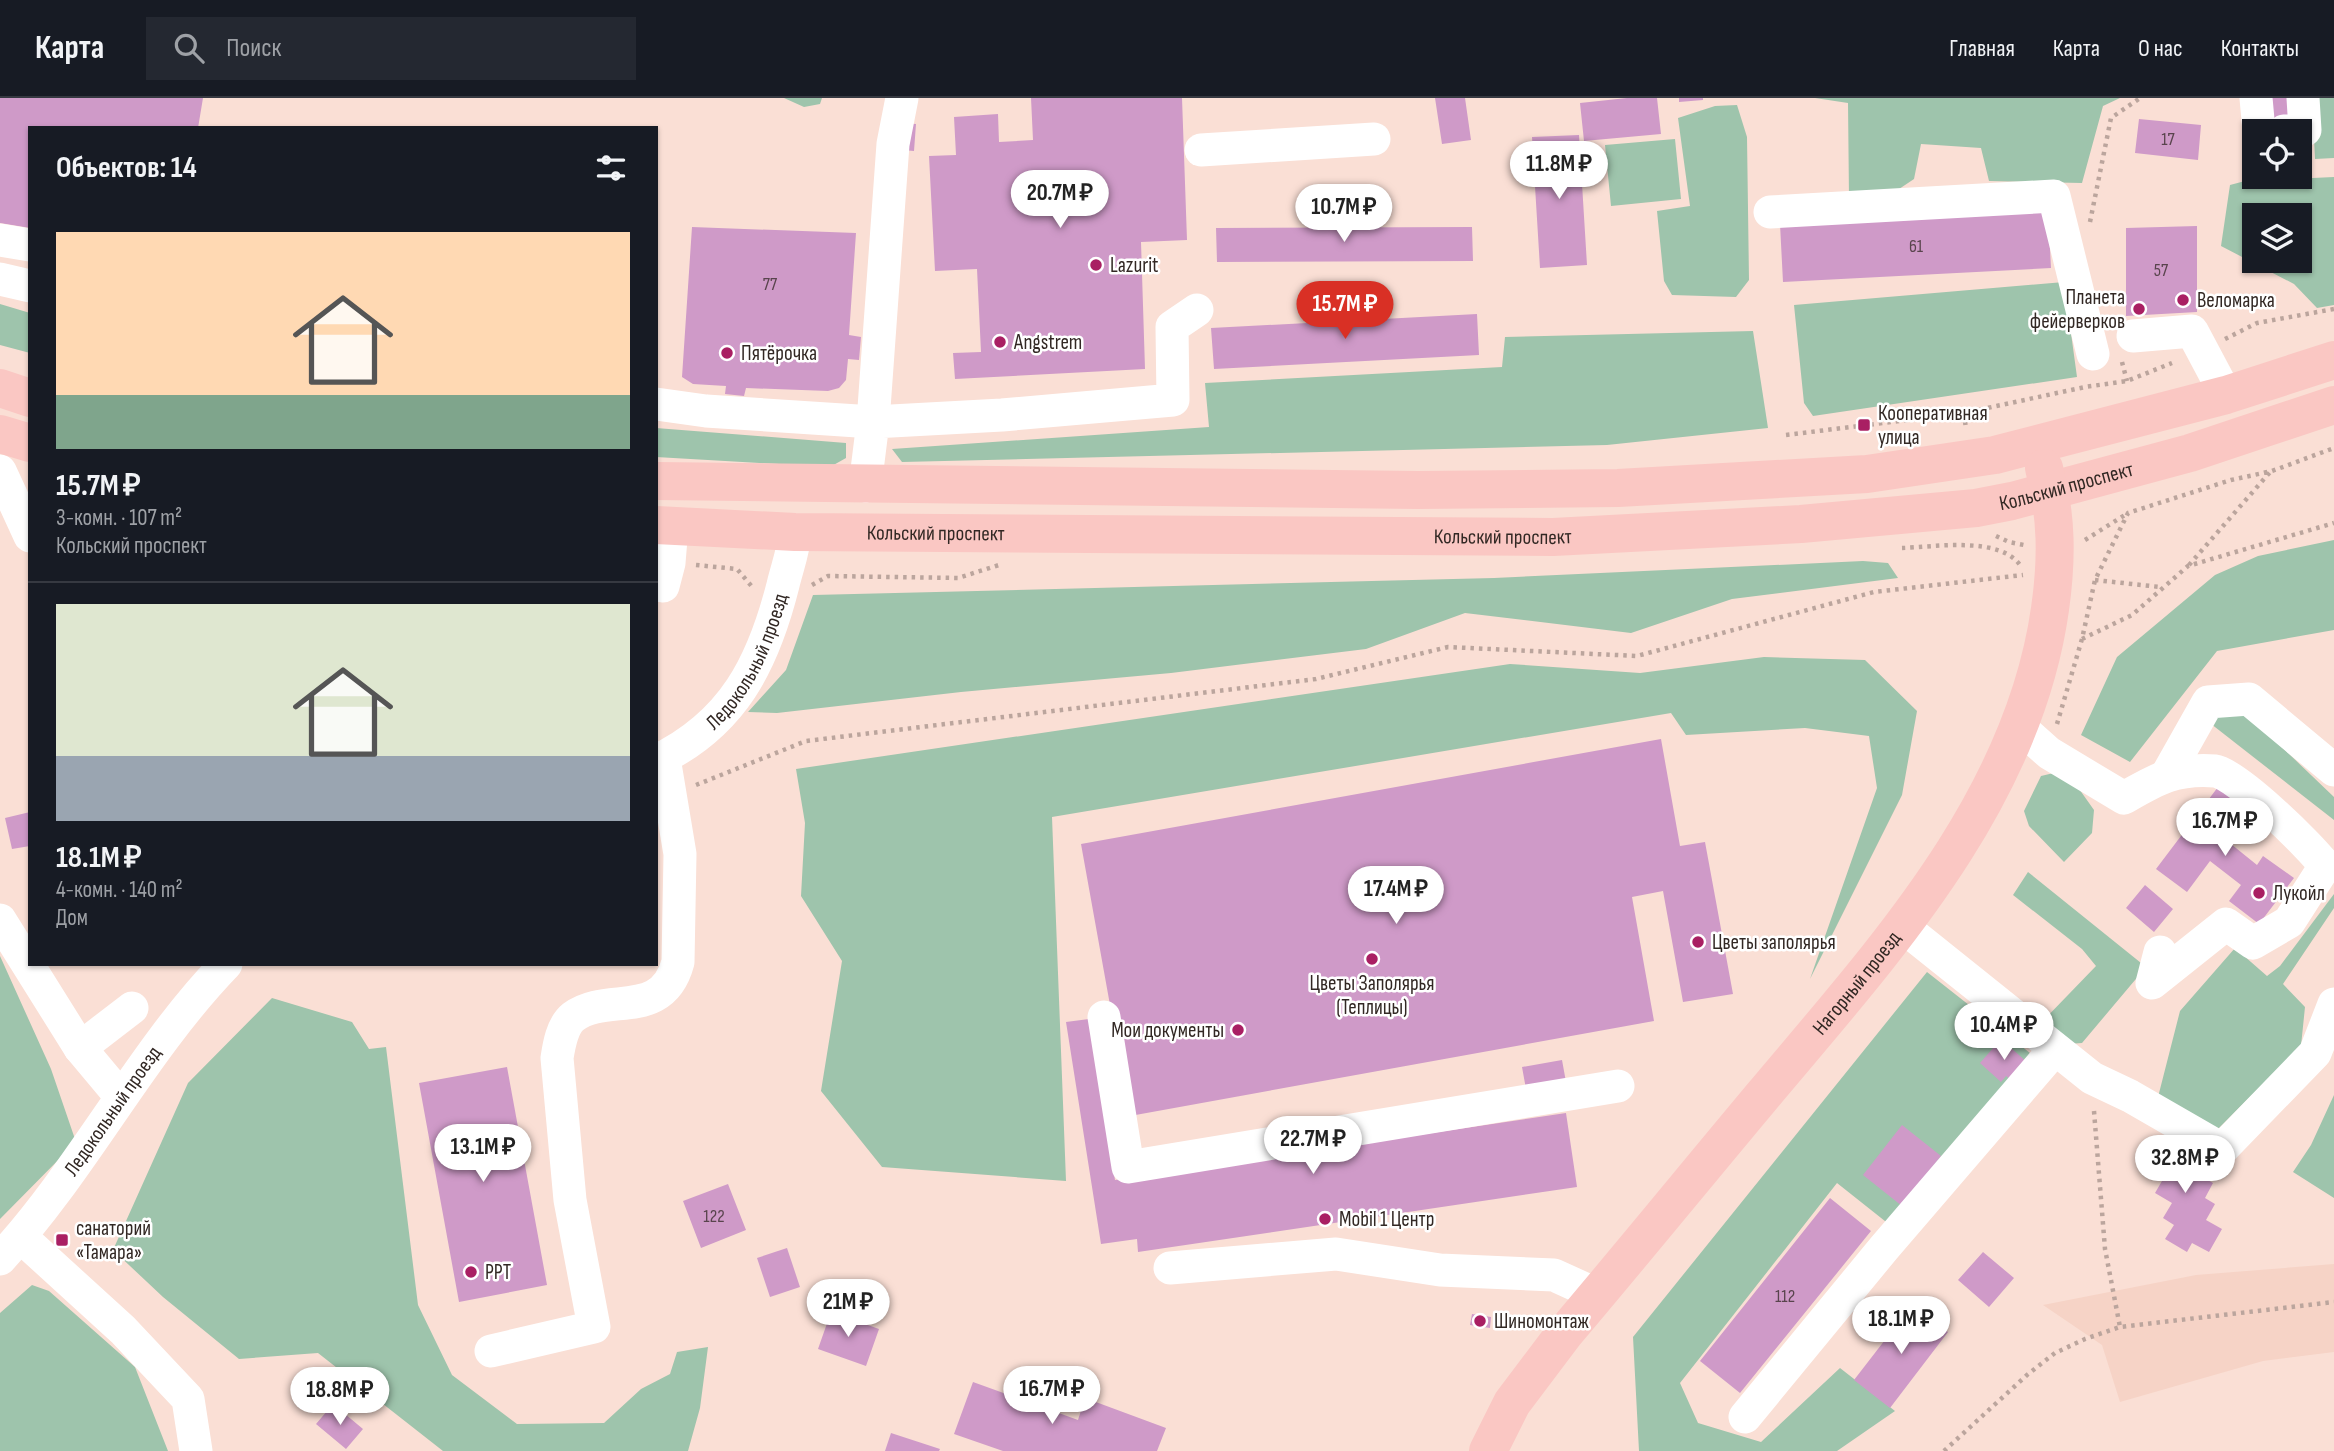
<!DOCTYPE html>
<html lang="ru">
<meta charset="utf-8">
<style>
body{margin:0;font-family:"Sofia Sans Condensed",sans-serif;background:#242831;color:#f1f3f6;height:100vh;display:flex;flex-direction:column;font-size:26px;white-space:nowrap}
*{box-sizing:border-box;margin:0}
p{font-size:23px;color:#9ea1a6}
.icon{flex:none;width:38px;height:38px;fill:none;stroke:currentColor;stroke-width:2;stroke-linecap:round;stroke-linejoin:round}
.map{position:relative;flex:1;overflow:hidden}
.drawer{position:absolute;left:28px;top:28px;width:630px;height:840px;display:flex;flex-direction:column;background:#171b24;border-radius:0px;box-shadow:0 2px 5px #0004}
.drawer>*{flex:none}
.fabs{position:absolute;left:2242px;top:21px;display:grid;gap:14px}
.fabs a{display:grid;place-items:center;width:70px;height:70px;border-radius:0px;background:#171b24;box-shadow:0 2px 5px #0004;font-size:35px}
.price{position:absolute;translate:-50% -60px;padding:0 16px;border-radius:24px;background:#fff;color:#222;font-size:23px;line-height:46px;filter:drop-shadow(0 2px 4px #0008)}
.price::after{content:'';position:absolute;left:50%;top:42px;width:21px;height:16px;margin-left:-10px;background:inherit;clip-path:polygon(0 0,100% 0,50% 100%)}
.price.selected{background:#d93025;color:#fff}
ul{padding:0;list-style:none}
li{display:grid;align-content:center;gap:14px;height:371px;padding:0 28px}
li+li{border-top:2px solid #363941}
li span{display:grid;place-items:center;height:217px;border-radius:0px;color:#555}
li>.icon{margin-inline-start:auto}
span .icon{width:126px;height:126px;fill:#fffc;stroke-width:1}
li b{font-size:30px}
h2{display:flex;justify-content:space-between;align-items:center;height:84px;padding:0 28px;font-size:30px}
header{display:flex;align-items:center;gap:42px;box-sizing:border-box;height:98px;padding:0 35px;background:#171b24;border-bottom:2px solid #363941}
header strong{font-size:33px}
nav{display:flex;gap:38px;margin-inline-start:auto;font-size:24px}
.search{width:490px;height:63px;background:#242831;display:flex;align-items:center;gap:18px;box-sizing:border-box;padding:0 24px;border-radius:0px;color:#9ea1a6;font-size:26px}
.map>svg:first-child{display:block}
</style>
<header>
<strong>Карта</strong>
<div class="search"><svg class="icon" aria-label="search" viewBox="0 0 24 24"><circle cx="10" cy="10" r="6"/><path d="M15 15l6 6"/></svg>Поиск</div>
<nav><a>Главная</a><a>Карта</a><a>О нас</a><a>Контакты</a></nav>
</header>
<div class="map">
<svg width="2334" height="1353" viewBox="0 0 2334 1353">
<rect width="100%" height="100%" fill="#fadfd5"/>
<path fill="#f6d3c6" d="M2334 1166V1254L2263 1263 2120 1304 2102 1247 2043 1207 2196 1177Z"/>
<path fill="#9ec4ac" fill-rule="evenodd" d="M784 0H822L820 6 804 9Z
M1815 0H2120L2103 8 2082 85 1989 83 1981 50 1921 46 1914 81 1893 95 1849 100 1848 5Z
M2312 0H2334V60L2315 61Z
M1737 7 1747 39 1749 182 1736 199 1672 197 1664 183 1657 113 1690 108 1678 20 1715 8Z
M1675 41 1681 101 1611 108 1605 47Z
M2334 79V207L2317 210 2294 186 2221 148 2230 87 2245 83ZM2254 117H2300V163H2254Z
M2064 184 2077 279 1813 318 1804 305 1794 207Z
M0 206 30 215V255L0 247Z
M1753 233 1768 330 1607 347 902 364 892 351 1209 329 1205 285 1502 269 1505 239Z
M656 330 846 345V360L830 369 656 359Z
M2334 442V532L2217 553 2130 664 2081 637 2117 559 2215 477 2258 458Z
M1863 463 1888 465 1898 480 1732 501 1631 535 1465 515 1366 551 1171 575 961 594 777 615 748 614 786 572 813 497 1494 480Z
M1764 559 1865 562 1917 613 1902 697 1810 881 1877 690 1869 638 1805 630 1686 637 1671 615 1052 719 1066 1083 882 1069 821 993 842 863 801 798 805 725 796 671 1510 566 1640 575Z
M2242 611 2334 699V722L2206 622Z
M2058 674 2077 688 2094 712 2092 735 2064 764 2029 728 2024 713 2041 678Z
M2028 774 2146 869 2082 945 2068 946 2039 927 2096 868 2082 851 2013 797Z
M2334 796V810L2283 886 2305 909 2301 948 2215 1034 2157 1003 2180 913 2235 850 2267 878 2280 868Z
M0 858 51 971 76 1044 0 1121Z
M1927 874 2030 955 1900 1135 1837 1085 1680 1285 1698 1325 1761 1344 1840 1270 1895 1313 1837 1353H1639L1633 1239Z
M272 900 352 924 369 951 386 949 418 1207 452 1277 517 1326 604 1325 641 1291 670 1276 677 1254 708 1249 700 1310 688 1353H443L318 1255 239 1261 163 1199 113 1152 188 985Z
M2334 997V1100L2293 1074 2311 1047Z
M32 1187 49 1193 135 1269 168 1353H0V1215Z"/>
<path fill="#cf9ac8" d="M0 0H203L198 30H30V130L0 125Z
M1031 0H1182L1187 142 1141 144 1145 271 955 281 953 255 981 254 977 171 935 173 929 58 956 57 954 19 998 16 999 44 1033 42Z
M1435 0H1465L1471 42 1442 46Z
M1627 0H1657L1661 36 1584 43 1580 5Z
M1679 0H1703V2L1679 4Z
M2268 0H2296L2297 18 2270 21Z
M2139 21 2201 27 2198 62 2135 55Z
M904 25 916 26 914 53 902 52Z
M1579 37 1587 167 1540 170 1532 39Z
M2245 67 2254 68V79H2259V83H2245Z
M2048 112 2051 170 1783 184 1780 126Z
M2197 128V214L2126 218V130Z
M692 129 856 135 849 237 861 239 859 262 848 261 846 282 839 290 828 293 746 290 744 298 725 296 726 288 693 286 682 279Z
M1472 129 1473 163 1217 164 1216 130Z
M1477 216 1479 257 1214 271 1211 230Z
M1661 641 1680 748 1705 744 1733 896 1683 904 1663 793 1632 799 1654 923 1130 1018 1081 746Z
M2218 689 2249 712 2226 742 2257 767 2263 758 2294 780 2259 826 2229 803 2241 787 2210 763 2187 794 2156 771Z
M30 714V748L12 751 5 720Z
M2145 787 2173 811 2154 834 2126 810Z
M1089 921 1115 1082 1566 1015 1577 1089 1138 1154 1137 1141 1101 1146 1066 924Z
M2001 941 2028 965 2012 983 2006 978 2001 984 1980 965Z
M1562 962 1566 984 1526 991 1522 969Z
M507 969 547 1187 459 1204 419 985Z
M1902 1027 1941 1058 1902 1108 1863 1077Z
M2173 1034 2203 1051 2190 1072 2213 1085 2205 1100 2215 1106 2206 1122 2222 1131 2209 1154 2192 1145 2187 1154 2165 1141 2174 1127 2163 1120 2172 1105 2155 1095 2162 1083 2149 1075Z
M728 1086 746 1132 701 1150 683 1103Z
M1830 1100 1871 1133 1740 1295 1700 1263Z
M787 1150 800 1189 770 1199 757 1160Z
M1983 1154 2014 1180 1989 1209 1958 1182Z
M1912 1207 1948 1234 1890 1310 1854 1282Z
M831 1214 879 1231 866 1268 818 1251Z
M1472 1216 1491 1219 1490 1230 1470 1227Z
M973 1284 1078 1322 1085 1300 1166 1330 1157 1353H1003L954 1336Z
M333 1306 363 1331 346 1351 316 1326Z
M891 1335 940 1351 939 1353H885Z"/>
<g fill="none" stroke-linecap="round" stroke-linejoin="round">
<path stroke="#bba59d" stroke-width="4.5" stroke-dasharray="3.5 5" stroke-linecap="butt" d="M2090 124 2111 20 2140 0
M2225 241 2257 225 2334 211
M2122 264 2127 283
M1964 315 1966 331
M1786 337 1964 315 2085 289 2127 283 2172 265
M1996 438 2009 444 2024 447
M2085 442 2128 415
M1902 450C1935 449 2003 437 2022 470
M696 467 737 471 754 491
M2189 467 2271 373
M2095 482 2160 489
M812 487 828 478 958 480 999 467
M2082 541 2132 517 2188 468 2334 425
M2057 626 2082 541 2095 482 2128 415 2231 382 2272 373 2334 350
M696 687 806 643 1316 581 1448 549 1637 558 1874 494 2023 477
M2094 1013 2105 1151 2120 1229
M1944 1353 2027 1277 2055 1255 2085 1241 2120 1229 2334 1204"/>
<g stroke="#fff" stroke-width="33">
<path d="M2256 0 2259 33"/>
<path d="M2284 33 2305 32 2303 0"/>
<path d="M1201 52 1374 41"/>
<path d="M1770 114 2054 98 2093 256"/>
<path d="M0 142 30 147"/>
<path d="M0 181 30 188"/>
<path d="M2133 238 2192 233 2226 297"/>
<path d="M656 306 706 313 873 324 893 46 902 0"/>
<path d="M0 373 30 438"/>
<path d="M865 388 873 324 1002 317 1173 302 1172 229 1197 212"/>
<path d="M656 487 663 488 669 465 672 428"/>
<path d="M2021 630 2049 655 2124 700C2157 681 2175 670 2215 673 2235 675 2312 749 2325 768L2289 824 2253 845 2226 826 2152 885 2160 854"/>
<path id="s1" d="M656 663C733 626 763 566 783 487 787 470 794 452 795 434"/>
<path d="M2168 675 2208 604 2249 601 2334 672"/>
<path d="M0 822 80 950 121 999"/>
<path d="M1902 828 2092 980 2130 998 2222 1051 2315 955 2334 906"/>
<path d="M1104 919 1128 1069 1618 988"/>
<path d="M80 950 132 910"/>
<path d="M21 1139 123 1232 188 1301 196 1353"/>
<path id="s2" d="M0 1161C84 1070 140 955 226 866"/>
<path d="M1170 1170 1336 1156 1440 1172 1554 1177 1598 1197"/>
<path d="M491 1253 594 1229 570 1102 557 960C559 947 562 928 573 919 608 893 662 924 678 864L680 756 664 660"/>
<path d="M1745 1319 1884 1150 2055 951"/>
</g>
<g stroke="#fac7c3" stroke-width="38">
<path d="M0 290 30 300"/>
<path d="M0 336 30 345"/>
<path d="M656 383 1418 392 1618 390 1867 376 1995 357 2226 297 2334 262"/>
<path id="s3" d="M656 427 795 434 1553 439 1801 426 1976 410 2012 403 2190 355 2334 307"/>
<path id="s4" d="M1488 1353 1512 1305 1564 1236C1631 1157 1697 1076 1764 996 1884 853 2023 703 2050 511 2057 462 2057 418 2044 370"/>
</g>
</g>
<g fill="#a91f63" stroke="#fff" stroke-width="2.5">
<circle cx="1096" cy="167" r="7"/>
<circle cx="2183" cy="202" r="7"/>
<circle cx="2139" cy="211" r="7"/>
<circle cx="1000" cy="244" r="7"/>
<circle cx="727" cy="255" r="7"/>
<rect x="1857" y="320" width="14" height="14" rx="3.5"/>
<circle cx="2259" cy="795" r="7"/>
<circle cx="1698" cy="844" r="7"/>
<circle cx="1372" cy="861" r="7"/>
<circle cx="1238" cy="932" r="7"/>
<circle cx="1325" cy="1121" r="7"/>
<rect x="55" y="1135" width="14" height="14" rx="3.5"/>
<circle cx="471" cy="1174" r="7"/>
<circle cx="1480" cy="1223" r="7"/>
</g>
<g text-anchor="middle" stroke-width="5" stroke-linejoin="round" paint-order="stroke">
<g font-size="18" fill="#59444d">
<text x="2168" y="47">17</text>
<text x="1916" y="154">61</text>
<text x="2161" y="178">57</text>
<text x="770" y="192">77</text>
<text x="714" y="1124">122</text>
<text x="1785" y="1204">112</text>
</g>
<g font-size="21" fill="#322824" stroke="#fff" text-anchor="start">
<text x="1110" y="174">Lazurit</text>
<text x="2125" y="206" text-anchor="end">Планета<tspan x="2125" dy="24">фейерверков</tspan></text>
<text x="2197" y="209">Веломарка</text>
<text x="1014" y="251">Angstrem</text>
<text x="741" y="262">Пятёрочка</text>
<text x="1878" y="322">Кооперативная<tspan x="1878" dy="24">улица</tspan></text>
<text x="2273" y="802">Лукойл</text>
<text x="1712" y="851">Цветы заполярья</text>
<text x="1372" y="892" text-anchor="middle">Цветы Заполярья<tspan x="1372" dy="24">(Теплицы)</tspan></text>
<text x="1224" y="939" text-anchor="end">Мои документы</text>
<text x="1339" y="1128">Mobil 1 Центр</text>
<text x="76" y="1137">санаторий<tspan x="76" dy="24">«Тамара»</tspan></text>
<text x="485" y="1181">РРТ</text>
<text x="1494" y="1230">Шиномонтаж</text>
</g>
<g font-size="21" fill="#322824" stroke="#fff">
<text dy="7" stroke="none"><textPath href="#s3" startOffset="1414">Кольский проспект</textPath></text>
<text dy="7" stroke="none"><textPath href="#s3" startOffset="280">Кольский проспект</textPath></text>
<text dy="7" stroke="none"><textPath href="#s3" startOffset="847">Кольский проспект</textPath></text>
<text dy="7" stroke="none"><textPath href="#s1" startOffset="140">Ледокольный проезд</textPath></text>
<text dy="7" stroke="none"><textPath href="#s4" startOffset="597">Нагорный проезд</textPath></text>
<text dy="7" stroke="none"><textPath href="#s2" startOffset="186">Ледокольный проезд</textPath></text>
</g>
</g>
</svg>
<div class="fabs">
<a><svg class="icon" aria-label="locate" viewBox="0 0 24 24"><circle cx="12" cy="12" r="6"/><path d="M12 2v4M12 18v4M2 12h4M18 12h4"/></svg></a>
<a><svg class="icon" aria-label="layers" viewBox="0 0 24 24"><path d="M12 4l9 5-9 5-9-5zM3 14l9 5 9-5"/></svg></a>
</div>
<b class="price" style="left:1559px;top:103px">11.8M ₽</b>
<b class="price" style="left:1060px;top:132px">20.7M ₽</b>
<b class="price" style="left:1344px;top:146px">10.7M ₽</b>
<b class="price selected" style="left:1345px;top:243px">15.7M ₽</b>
<b class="price" style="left:2225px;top:760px">16.7M ₽</b>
<b class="price" style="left:1396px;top:828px">17.4M ₽</b>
<b class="price" style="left:2004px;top:964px">10.4M ₽</b>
<b class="price" style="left:1313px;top:1078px">22.7M ₽</b>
<b class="price" style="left:483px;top:1086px">13.1M ₽</b>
<b class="price" style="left:2185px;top:1097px">32.8M ₽</b>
<b class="price" style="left:848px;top:1241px">21M ₽</b>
<b class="price" style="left:1901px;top:1258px">18.1M ₽</b>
<b class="price" style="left:1052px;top:1328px">16.7M ₽</b>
<b class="price" style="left:340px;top:1329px">18.8M ₽</b>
<section class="drawer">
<h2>Объектов: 14<svg class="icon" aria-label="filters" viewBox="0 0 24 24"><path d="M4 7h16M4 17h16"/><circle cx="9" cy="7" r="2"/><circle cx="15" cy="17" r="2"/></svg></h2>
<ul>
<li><span style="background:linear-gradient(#ffd9b3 75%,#7fa58c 0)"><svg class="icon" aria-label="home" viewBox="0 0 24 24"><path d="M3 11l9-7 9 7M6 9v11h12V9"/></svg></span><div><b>15.7M ₽</b><p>3-комн. · 107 m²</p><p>Кольский проспект</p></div></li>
<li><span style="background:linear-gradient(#dfe7d0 70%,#9aa5b1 0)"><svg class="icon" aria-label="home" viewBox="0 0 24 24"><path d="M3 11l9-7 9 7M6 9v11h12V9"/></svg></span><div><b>18.1M ₽</b><p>4-комн. · 140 m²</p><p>Дом</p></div></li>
</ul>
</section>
</div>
